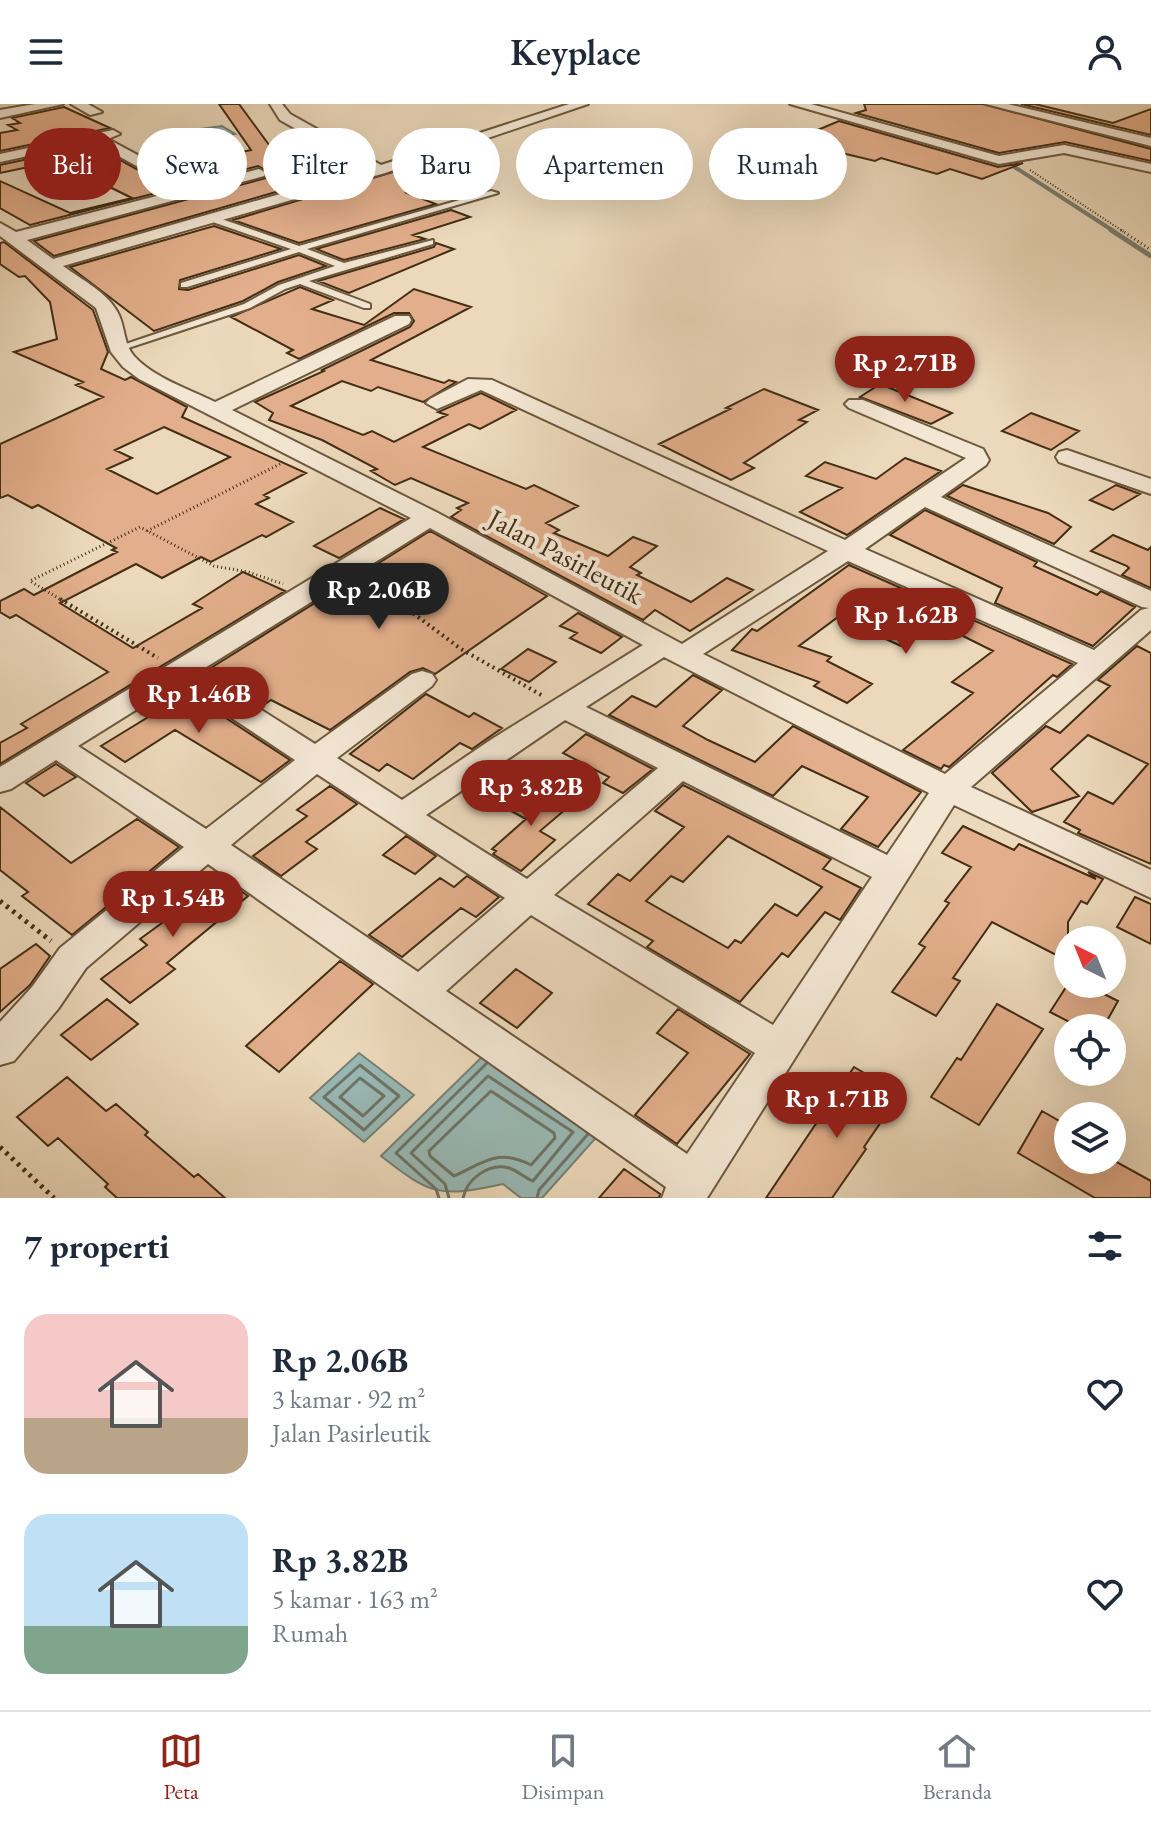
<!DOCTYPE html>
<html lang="id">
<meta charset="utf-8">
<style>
body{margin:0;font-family:"EB Garamond",serif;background:#f2f2f3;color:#1f2937;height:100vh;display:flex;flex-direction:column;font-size:30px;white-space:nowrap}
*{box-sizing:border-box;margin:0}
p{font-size:26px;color:#747a83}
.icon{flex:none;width:44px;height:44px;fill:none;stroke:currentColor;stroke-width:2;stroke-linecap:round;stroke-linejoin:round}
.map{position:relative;height:1094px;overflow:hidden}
.panel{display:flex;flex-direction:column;background:#fff;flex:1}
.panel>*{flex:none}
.guide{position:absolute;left:24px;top:24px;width:1104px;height:72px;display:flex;gap:16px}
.needle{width:52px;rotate:317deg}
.fabs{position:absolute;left:1054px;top:822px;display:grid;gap:16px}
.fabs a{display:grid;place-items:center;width:72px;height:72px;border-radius:50%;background:#fff;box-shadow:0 8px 32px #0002;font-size:40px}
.price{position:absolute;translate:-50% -68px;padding:0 18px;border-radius:28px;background:#8f2418;color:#fff;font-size:26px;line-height:52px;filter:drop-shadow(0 2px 4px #0008)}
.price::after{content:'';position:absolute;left:50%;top:48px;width:24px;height:18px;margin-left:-12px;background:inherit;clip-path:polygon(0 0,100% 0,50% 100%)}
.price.active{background:#222;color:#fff}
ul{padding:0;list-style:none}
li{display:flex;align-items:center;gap:24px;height:200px;padding:0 24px}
li span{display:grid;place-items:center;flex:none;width:224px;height:160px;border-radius:24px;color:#555}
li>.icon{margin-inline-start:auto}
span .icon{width:96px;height:96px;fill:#fffc;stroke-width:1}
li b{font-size:34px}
h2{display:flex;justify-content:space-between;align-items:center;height:96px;padding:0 24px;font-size:34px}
.chip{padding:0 28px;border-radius:36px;background:#fff;box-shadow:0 8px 32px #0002;font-size:28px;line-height:72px}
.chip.active{background:#8f2418;color:#fff}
header{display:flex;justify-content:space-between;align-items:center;height:104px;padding:0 24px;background:#fff;font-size:36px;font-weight:600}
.tab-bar{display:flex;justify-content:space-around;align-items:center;height:112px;border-top:2px solid #e0e1e3;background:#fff;font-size:22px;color:#747a83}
.tab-bar a{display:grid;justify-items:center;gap:4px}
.tab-bar .active{color:#8f2418}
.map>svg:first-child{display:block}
</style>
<header><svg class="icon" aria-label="menu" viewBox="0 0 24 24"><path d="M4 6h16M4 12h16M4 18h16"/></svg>Keyplace<svg class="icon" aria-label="person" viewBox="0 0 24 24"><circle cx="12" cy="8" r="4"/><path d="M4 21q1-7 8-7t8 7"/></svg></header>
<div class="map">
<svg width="1151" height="1094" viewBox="0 0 1151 1094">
<rect width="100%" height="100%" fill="#ecd9bb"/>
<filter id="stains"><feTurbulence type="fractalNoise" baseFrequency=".0025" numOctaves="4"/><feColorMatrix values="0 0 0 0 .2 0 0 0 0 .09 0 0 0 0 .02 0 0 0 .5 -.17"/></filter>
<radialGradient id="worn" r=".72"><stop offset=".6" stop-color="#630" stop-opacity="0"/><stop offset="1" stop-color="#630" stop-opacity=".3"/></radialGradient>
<path fill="#99b9b5" stroke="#778175" stroke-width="2" d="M222 22 235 30 176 38 163 30Z
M488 947 602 1027 542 1094H521L503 1080C439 1094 431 1091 381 1052Z
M359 949 414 991 364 1038 310 994Z"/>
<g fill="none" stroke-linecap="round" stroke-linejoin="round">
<path stroke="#6e7464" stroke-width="3" d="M360 961 399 992 364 1026 324 993Z
M360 974 384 992 363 1012 340 993Z
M491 987 554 1029 555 1034 531 1061C498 1044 485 1058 454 1072L430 1052 429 1047Z
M439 1094 436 1085 396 1049 487 959
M449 1094 445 1080 411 1049 488 972 573 1028 533 1077C525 1074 518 1067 509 1064 489 1058 467 1075 463 1094
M537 1094 539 1086 588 1030"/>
<path stroke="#778175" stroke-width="4" d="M982 42 1115 128"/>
<path stroke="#778175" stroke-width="5" d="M1111 126 1151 152"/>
</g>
<path fill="#e2ae8b" stroke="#432e14" stroke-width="2" fill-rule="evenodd" d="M219 0H239L275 49 301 45 326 59 344 56 359 64 54 152 34 137 266 74 269 68 258 62 195 79 188 75 244 60 231 50 251 46Z
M864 0H983L1151 45V57L1065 38 999 49 856 9 866 6Z
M1021 0H1035L1113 19 1151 5V31Z
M64 3 110 24 0 47V29L17 26 8 21 20 19 12 14Z
M839 17 998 63 1023 59 982 75 950 65 937 70 881 54 875 57 791 37Z
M93 41 172 85 30 121 0 104V77L70 109 132 94 57 57 0 69V61Z
M446 52 485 69 407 89 436 100 299 139 233 116Z
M451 106 470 113 413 131 425 135 344 156 316 145Z
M214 122 281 145 180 176 179 185 188 186 299 151 326 162 278 178 243 197 154 227 70 163Z
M4 138 93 206 108 248 101 265 125 276 131 273 187 303 182 313 306 369 264 391 269 394 256 400 293 418 266 433 262 431 211 458 201 453 162 474 136 460 60 499 133 544 202 504 193 500 243 468 285 487 0 660V639L27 624 21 620 108 568 16 511 10 514 0 508V497L24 485 34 491 117 448 112 446 116 444 38 401 32 404 8 391 0 394V340L103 293 76 281 83 278 14 248 57 235 50 198 25 172 19 173 0 160V139ZM164 323 230 353 157 390 107 365 132 354 115 346Z
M436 139 454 145 349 189 318 177 434 143Z
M300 183 333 196 312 205 364 221 414 185 471 203 371 256 444 279 449 276 456 278 423 298 378 283 371 287 342 277 291 302 363 331 372 327 394 338 447 311 438 308 481 289 516 306 480 325 469 320 423 343 526 385 534 381 578 402 546 419 559 426 554 429 608 452 633 433 657 442 630 463 641 469 637 471 691 498 727 474 753 486 690 527 655 506 643 516 451 413 461 406 457 404 468 399 411 374 395 381 371 367 377 365 322 336 269 316 273 309 255 298 324 267 322 266 410 223 414 217 409 209H394L299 255 287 249 293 246 231 213Z
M880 280 952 309 931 320 860 293Z
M764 285 818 306 799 316 807 318 744 359 754 364 731 376 659 340 730 305 726 304Z
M1031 309 1079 327 1051 346 1002 327Z
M905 354 941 367 847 431 800 408 842 384 806 372 825 358 876 375Z
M963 381 1048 409 1071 423 1054 440 947 392Z
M1116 381 1140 390 1113 406 1090 396Z
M380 404 404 415 339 454 314 442Z
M925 406 1037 458 1034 462 1097 491 1101 487 1135 503 1093 542 995 499 1002 484 890 431Z
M430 427 547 492 435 570 423 564 410 568 330 626 271 596 262 602 206 567Z
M1113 431 1148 446 1151 443V484L1122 471 1129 464 1127 462 1091 447Z
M849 461 1072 560 1057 573 1053 571 949 663 944 661 941 665 903 646 973 589 952 578 993 547 931 516 901 542 838 513 799 542 831 553 827 557 872 580 847 599 814 582 819 578 732 546 752 525 757 527Z
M578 509 622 533 601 549 570 534 577 529 560 522Z
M1137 542 1151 549V760L1078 729 1080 726 1064 718 1088 688 1113 700 1148 660 1088 631 1051 665 1079 692 1032 708 992 669 1046 622 1060 629 1110 582 1098 576Z
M528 545 556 558 529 578 501 565Z
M693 571 722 586 683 622 708 636 755 658 793 622 921 688 878 743 841 725 868 693 802 662 773 692 609 611 632 592 656 603Z
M179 583 235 620 290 656 261 678 175 626 125 658 101 642 158 607 149 601Z
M426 590 469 613 474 609 502 624 472 645 460 639 413 675 387 660 379 667 350 650Z
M586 630 653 665 623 689 603 679 609 673 563 649Z
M56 660 76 673 44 692 26 679Z
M541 681 573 699 540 727 555 736 521 767 493 750 496 747 492 745 526 715 511 707Z
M683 681 831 755 823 765 861 784 840 816 825 808 788 853 782 849 740 898 647 843 653 837 588 800 618 770 630 777 684 723 655 707ZM728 732 822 783 797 812 775 800 741 839 735 836 728 844 646 797 671 772 683 778Z
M330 682 357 700 306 738 317 745 281 772 253 752 307 712 297 706Z
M0 703 71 759 137 715 179 743 72 831 22 792 28 788 0 766Z
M963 722 1014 746 1019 740 1096 775 1088 768 1103 775 1087 800 1081 797 1068 818V857L992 818 953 874 960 877 936 912 892 888 925 843 919 840 949 799 945 797 971 763 942 749Z
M406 732 436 752 415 770 383 751Z
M219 772 248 792 167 859 175 865 130 899 101 875 147 841 140 835 192 797 188 795Z
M467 772 499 793 476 813 461 804 402 853 369 831 440 774 454 783Z
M1135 793 1151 800V840L1117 823Z
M36 840 50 852 30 881 0 908V865Z
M340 857 373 880 279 968 246 942Z
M516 865 552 889 517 924 480 899Z
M1068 880H1084L1118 897 1103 924H1081L1050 908Z
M107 895 138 920 91 956 61 931Z
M997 900 1043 925 979 1021 931 993 957 954 961 956Z
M678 905 750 950 677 1040 635 1011 688 949 657 929Z
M854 963 900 990 864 1043 866 1045 832 1094H766Z
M67 973 106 1007 116 1000 148 1028 145 1031 194 1073 198 1070 225 1094H117L105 1083 108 1080 58 1034 48 1042 17 1013Z
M1042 1007 1068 1022V1056H1113L1151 1077V1094H1095L1018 1049Z
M624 1065 660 1090 659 1094H599Z"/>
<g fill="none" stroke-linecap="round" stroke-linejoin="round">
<g stroke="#6d593e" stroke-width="4">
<path id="lane" d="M491 87 498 89 307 145 344 159 433 136V140L309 177 370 200V204H364L300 180 285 185 250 204 122 246 114 244 244 200 279 181 335 162 299 148 187 183H181V179L291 145 207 116V112H213L299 142Z"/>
</g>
<g stroke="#6d593e" stroke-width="4">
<path id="street" d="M35 0H63L0 14V6Z
M71 0H88L102 8 90 11Z
M270 0H282L290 10 381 61 569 0H588L385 69 63 162C82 176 109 189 119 211 125 224 124 241 134 252 154 274 189 285 215 298L395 212H409L411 216 409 220 232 306 438 409 682 540 828 447 481 286 437 305 426 299 430 295 468 275 492 276 845 436 966 354 849 304 845 300 849 296H863L983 345 989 356 986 361 941 393 1151 487V526L971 683 1151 766V794L954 701 707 1094H662L666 1083 208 760 86 864 58 905 14 957 0 961V918L32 883 60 844 184 743 56 656 11 685 0 688V663L411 414 139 275 123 263 111 248 96 204 0 132V119L16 128 180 86 93 38 0 58V50L113 26 120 30 108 35 195 82 259 65 266 69 264 72 27 136 53 155 367 65 280 16ZM925 403 1142 503 1149 504 1141 506 1094 546 865 445ZM430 424 643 541 492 635 402 696 337 654 432 582 436 576 432 570 422 567 412 570 315 640 200 567ZM848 457 1078 559 945 670 703 550ZM664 553 929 689 887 751 586 603ZM179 579 295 656 206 725 78 642ZM565 616 658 664 527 775 426 711ZM317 670 505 794 418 868 231 741ZM683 677 872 773 773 921 554 791ZM531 811 755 949 687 1050 446 887Z
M790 0H811L999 52 1064 41 1151 60V68L1064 49 999 60Z
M986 0H1008L1151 34V42Z
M1067 346 1151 375V390L1059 358 1056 353 1059 348Z"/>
</g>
<path stroke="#432e14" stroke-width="2" stroke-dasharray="1 2" stroke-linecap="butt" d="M1030 66 1124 128"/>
<path stroke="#432e14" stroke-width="3" stroke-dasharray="1 3" stroke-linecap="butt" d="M1121 126 1151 146
M147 427 280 360
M365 478 397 497
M63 497 30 477 140 423 214 462 248 468 283 480"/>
<path stroke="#432e14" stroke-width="4" stroke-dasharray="2 4" stroke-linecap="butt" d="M60 495 158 554
M394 495 461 545 543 592"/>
<path stroke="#432e14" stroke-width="5" stroke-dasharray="3 5" stroke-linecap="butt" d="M0 797 51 837
M0 1043 54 1094"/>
<use href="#lane" fill="#f3e6d3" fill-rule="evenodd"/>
<use href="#street" fill="#f3e6d3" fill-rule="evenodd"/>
</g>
<g text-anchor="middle" stroke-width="8" stroke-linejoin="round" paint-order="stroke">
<g font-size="28" fill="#432e14" stroke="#f3e6d3">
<text transform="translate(566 452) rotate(28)" y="10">Jalan Pasirleutik</text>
</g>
</g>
<rect width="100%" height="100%" filter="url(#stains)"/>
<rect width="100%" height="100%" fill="url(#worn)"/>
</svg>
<div class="fabs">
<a><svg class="needle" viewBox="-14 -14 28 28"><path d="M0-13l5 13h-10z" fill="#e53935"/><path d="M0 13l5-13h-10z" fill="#747a83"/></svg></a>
<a><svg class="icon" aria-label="locate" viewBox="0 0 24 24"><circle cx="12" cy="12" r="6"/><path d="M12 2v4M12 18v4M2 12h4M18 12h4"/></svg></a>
<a><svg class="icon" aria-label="layers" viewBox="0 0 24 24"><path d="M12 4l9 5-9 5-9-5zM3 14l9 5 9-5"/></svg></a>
</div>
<b class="price" style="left:905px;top:300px">Rp 2.71B</b>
<b class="price active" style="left:379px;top:527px">Rp 2.06B</b>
<b class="price" style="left:906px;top:552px">Rp 1.62B</b>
<b class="price" style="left:199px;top:631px">Rp 1.46B</b>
<b class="price" style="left:531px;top:724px">Rp 3.82B</b>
<b class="price" style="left:173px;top:835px">Rp 1.54B</b>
<b class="price" style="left:837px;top:1036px">Rp 1.71B</b>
<div class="guide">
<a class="chip active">Beli</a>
<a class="chip">Sewa</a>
<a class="chip">Filter</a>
<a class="chip">Baru</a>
<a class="chip">Apartemen</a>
<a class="chip">Rumah</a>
</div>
</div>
<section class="panel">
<h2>7 properti<svg class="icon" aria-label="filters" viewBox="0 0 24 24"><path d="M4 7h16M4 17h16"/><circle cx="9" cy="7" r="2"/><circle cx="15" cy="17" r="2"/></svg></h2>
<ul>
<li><span style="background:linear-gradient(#f6c9c9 65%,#b9a48a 0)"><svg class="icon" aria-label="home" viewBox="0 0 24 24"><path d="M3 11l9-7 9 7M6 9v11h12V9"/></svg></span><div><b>Rp 2.06B</b><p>3 kamar · 92 m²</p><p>Jalan Pasirleutik</p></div><svg class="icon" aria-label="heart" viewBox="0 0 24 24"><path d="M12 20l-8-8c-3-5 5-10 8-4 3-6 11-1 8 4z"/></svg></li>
<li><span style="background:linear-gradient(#bfe0f5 70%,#7fa58c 0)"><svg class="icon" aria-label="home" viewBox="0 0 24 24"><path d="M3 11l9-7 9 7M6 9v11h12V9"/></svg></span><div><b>Rp 3.82B</b><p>5 kamar · 163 m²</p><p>Rumah</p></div><svg class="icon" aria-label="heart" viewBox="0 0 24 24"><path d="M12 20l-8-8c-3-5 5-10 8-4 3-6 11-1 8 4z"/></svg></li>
</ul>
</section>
<nav class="tab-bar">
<a class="active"><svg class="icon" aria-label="map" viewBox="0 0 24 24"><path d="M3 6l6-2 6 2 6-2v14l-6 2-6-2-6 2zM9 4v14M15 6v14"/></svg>Peta</a>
<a><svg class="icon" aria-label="saved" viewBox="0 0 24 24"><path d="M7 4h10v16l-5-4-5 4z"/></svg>Disimpan</a>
<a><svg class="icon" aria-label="home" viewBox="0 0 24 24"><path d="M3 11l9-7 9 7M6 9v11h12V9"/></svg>Beranda</a>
</nav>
